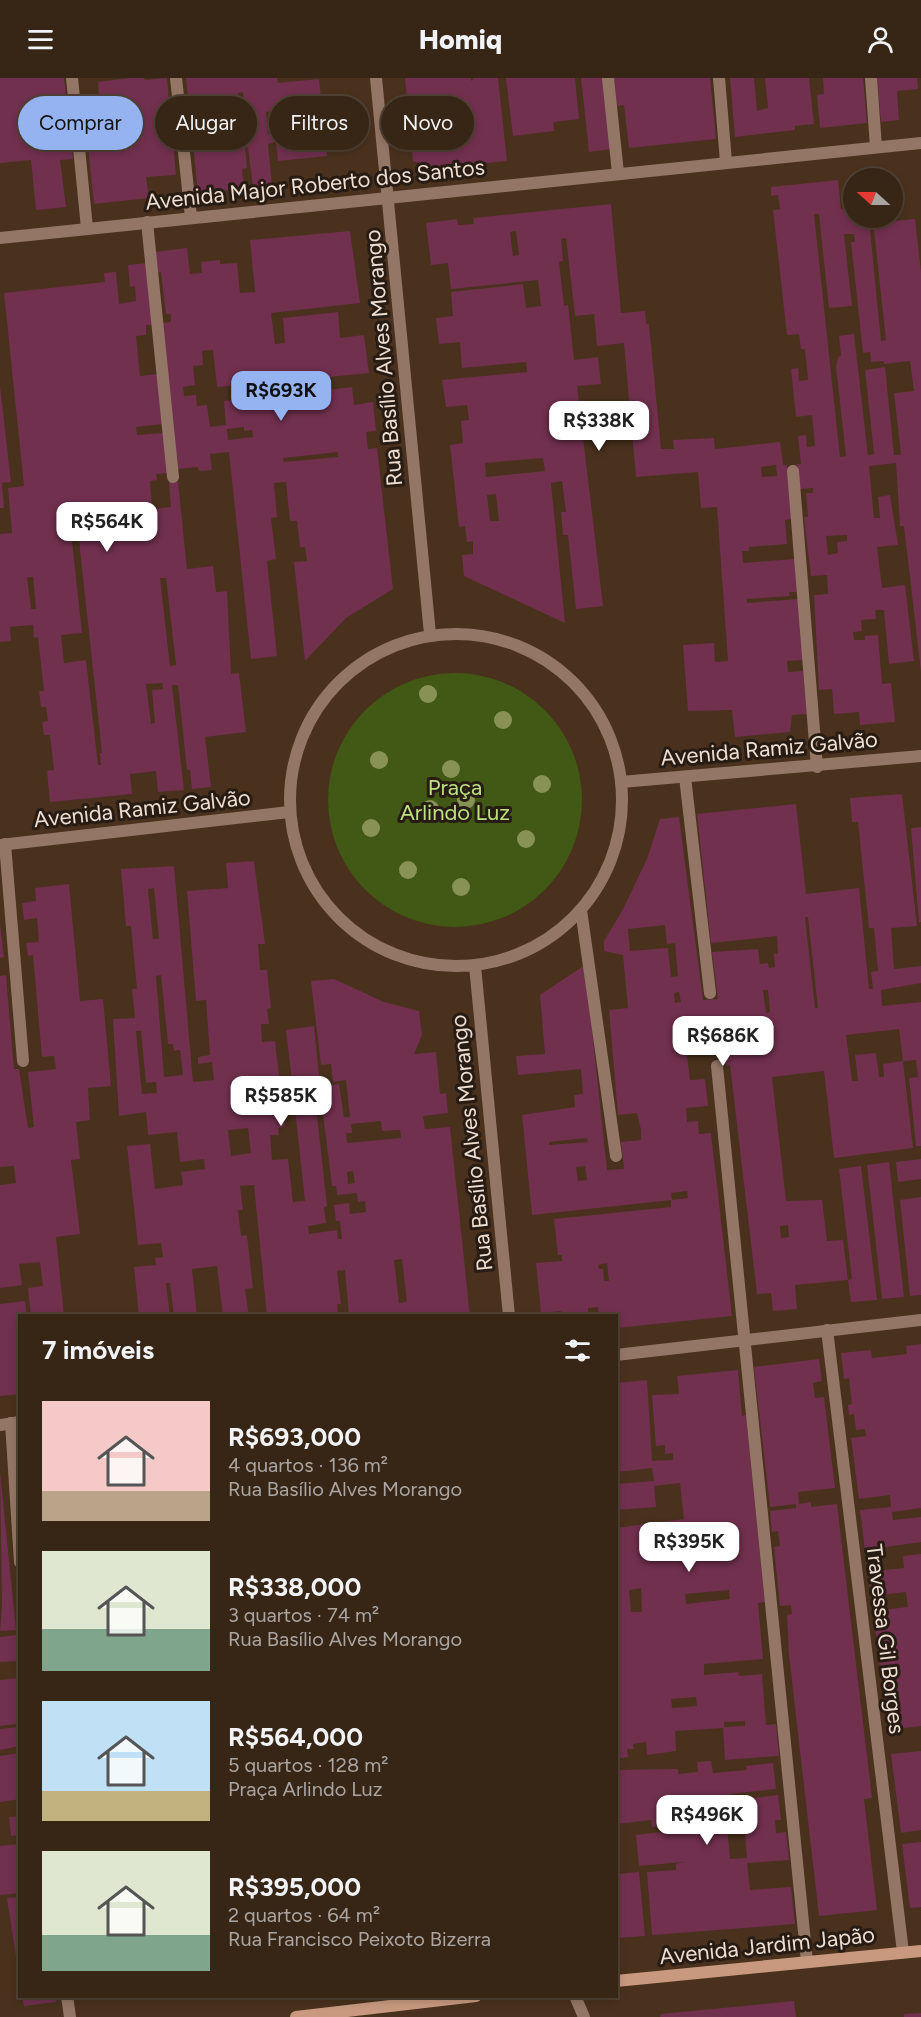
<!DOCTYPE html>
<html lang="pt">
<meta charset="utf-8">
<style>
body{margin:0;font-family:Figtree,sans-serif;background:#423123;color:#f1f3f6;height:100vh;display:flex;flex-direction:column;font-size:22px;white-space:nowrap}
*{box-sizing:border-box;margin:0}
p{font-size:20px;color:#aaa5a1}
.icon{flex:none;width:33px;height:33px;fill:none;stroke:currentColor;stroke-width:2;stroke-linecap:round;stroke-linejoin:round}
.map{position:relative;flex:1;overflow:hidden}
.side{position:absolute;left:18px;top:1236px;width:600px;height:684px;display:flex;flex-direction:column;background:#372516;border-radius:0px;box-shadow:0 3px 9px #0003,0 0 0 2px #514235}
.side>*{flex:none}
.guide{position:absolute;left:18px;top:18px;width:600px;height:54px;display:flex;gap:12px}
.needle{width:39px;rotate:291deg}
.tools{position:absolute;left:843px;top:90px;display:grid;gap:12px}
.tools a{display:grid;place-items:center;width:60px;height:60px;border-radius:50%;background:#372516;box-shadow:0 3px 9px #0003,0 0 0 2px #514235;font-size:30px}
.price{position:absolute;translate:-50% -51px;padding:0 14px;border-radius:12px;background:#fff;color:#222;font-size:20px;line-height:39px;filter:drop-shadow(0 2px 3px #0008)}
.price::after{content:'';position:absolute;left:50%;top:36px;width:18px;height:14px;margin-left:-9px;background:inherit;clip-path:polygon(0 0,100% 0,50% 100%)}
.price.on{background:#95b2f1;color:#111}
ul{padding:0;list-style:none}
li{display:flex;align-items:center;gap:18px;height:150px;padding:0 24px}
li span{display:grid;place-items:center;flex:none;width:168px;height:120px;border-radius:0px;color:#555}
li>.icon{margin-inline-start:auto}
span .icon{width:72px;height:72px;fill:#fffc;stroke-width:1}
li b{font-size:26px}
h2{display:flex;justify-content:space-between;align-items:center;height:72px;padding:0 24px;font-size:26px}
.pill{padding:0 21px;border-radius:27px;background:#372516;box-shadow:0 3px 9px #0003,0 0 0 2px #514235;font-size:21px;line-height:54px}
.pill.on{background:#95b2f1;color:#111}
header{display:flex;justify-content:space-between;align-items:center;height:78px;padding:0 24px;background:#372516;font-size:27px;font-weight:800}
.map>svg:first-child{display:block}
</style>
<header><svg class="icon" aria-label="menu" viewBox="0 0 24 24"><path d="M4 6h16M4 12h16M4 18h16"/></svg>Homiq<svg class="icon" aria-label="person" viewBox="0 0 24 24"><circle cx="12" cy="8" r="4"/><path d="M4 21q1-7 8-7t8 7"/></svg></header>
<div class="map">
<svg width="921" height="1939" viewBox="0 0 921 1939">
<rect width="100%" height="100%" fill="#49311d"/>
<path fill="#425815" d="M328 722a127 127 0 1 1 254 0a127 127 0 1 1-254 0Z"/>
<path fill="#71304e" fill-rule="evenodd" d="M0 0H64L73 81 60 82 66 129 36 132 31 82 0 85Z
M130 0H144L145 2 167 0 176 97 146 99 149 120 94 126 83 19 99 18 98 4Z
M186 0H277L278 5 319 1 327 78 278 83 276 64 268 66 272 108 253 109 248 69 245 70 247 90 242 91 244 111 198 115ZM243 14 247 57H243L238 15ZM272 33 275 55 268 56 266 34Z
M405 0H471V3L474 0H498L507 83 437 90 413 83Z
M506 0H575L579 41 553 44 554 53 513 58Z
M581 0H603L611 71 589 74Z
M614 0H710L716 61 629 70 624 27 617 28Z
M730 0H754L757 33 768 30 765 0H809L814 46 795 48V52L735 59Z
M823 0H863L867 45 820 50 817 17 824 16Z
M877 0H917L918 11 897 13 899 42 881 44Z
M889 96V100H863V99Z
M838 102 841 131 854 130V140H894V143L915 141 921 194V594L904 448H900L896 385 869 388 874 440H880L878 419 890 417 898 467 877 469 882 510 905 507 914 583 889 586 884 532H875L876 541 861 542 862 553 853 554 854 562H865V558L878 557 882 606 891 605 895 644 860 647 859 634 834 636 832 611 819 612 814 517 828 516 827 497 811 498 804 439H808L806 415H813V410L800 411 797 386H801L798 358 806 357 807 369 815 368 812 337 796 339 791 291 798 290 799 303 808 302 805 271H801L799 256 787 257 773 132 780 131 778 117 771 118V109ZM814 136H819L829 230 852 228 844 156H854L855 164H851L863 275 870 274 871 284 884 283V286L910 283 914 313 894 315 901 377H894L885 289 865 292 874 376 868 377 854 256 839 258 841 278 838 279 836 289 846 378 840 379ZM870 152H874L886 262 881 263ZM847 457V463L837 464 838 475 828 477 826 458Z
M611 126 621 235 645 233 646 246H649L661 371H674L673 362 714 360 715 371 780 364 783 387H787L792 441 785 442 787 466 749 469V473H742L743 485 795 481 797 514H789L790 518 747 521V525L798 521 803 582 787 583 788 594 803 593 807 636 792 637 790 654 735 659 732 632 688 633 683 567 714 565 715 584 728 583 717 429 701 430 698 394 636 399 624 265 597 268 594 236 575 238 566 160 561 161 563 183 559 184 564 228 568 227 574 282 598 279 601 306 577 308 603 528 576 531 568 457H563L561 434H566L562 403 551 405 565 545 464 498 462 477 473 476V463L467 464 465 448 459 449 450 367 463 365 461 343 469 342 467 327 446 329 442 302 527 294 526 284 462 290 460 264 439 266 436 240 453 238 451 214 523 206 526 230 541 228 538 202 451 211 448 185 431 187 426 145 457 141 458 147 474 146 473 140ZM516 153 519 177 513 178 510 154ZM543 380 545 393 486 399 485 385ZM776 387 777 398 762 399 761 389ZM496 416 499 443H490L487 417Z
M350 153 360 225 271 235 275 266 285 265 283 240 338 234 340 260 364 257 369 295 299 302 300 315 352 309 354 327 373 324 376 353 366 354 368 371 377 370 393 511 346 540 305 583 294 484 307 483 305 469H300L297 443H290L286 404 274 405 277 439 271 440 276 481 267 483 277 578 251 581 229 374 210 376 212 392 199 393 198 389 177 391 162 245 171 244V236H166L161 194 157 195 155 174 187 170 190 196 202 195 201 184 220 182V186L237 185 240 215 255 214 250 162ZM213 272 217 309 275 304 276 316 224 323 226 347 210 349 207 327 197 328 196 317 184 318 183 309 195 307 193 288 203 287 202 273ZM244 349V353L252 352 253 359 228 362 227 351ZM338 374V379L284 384 283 380Z
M146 185 153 247H146V257L136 258 140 298 158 296 163 346 136 349 137 357 164 355 168 395 156 396 157 402 150 403 152 431 171 429 169 404H178L187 491 213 488 216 514 227 513 231 596 239 595 246 654 205 659 211 709 192 711 190 692H187L178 607H172L184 712 158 714 156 693 130 696 132 716 50 724 47 693 54 692 50 657H44L42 644 48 643 46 629H41L39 613H44L38 559 34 560 33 547 10 549 11 563 0 564V456L12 455 8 410 24 408 4 215 105 204 104 195 116 194 119 226 136 223 135 208 130 209 128 187ZM79 462 102 675H100L101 687H98L86 582 64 585 61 557 82 555 72 463ZM27 499H33L36 531H31ZM160 500H166L176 587 170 588ZM162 605 163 611 152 612 155 645 151 646 146 606Z
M0 308 11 404 0 405Z
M0 405H2L4 430H0Z
M902 716 917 848 891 850 894 891 921 888V905L881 912 882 928 921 924V1068H916L909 1000 918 999 916 982 903 983 899 951 846 957 852 1003H858L855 977 876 975 879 999H884L883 986 903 983 913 1070 834 1080 824 993 772 999 786 1123 822 1122 827 1163 843 1162 848 1202 795 1207 797 1231 773 1233 771 1215 757 1216 730 987 726 988 725 970 738 968 736 949 696 950 698 969 703 968V975L687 977 690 1002 705 1001 708 1028 686 1030 687 1044 698 1043 699 1056 711 1055 732 1238 616 1250V1238H599L598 1229 588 1230V1238H562L561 1233 541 1235 536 1185 562 1183V1177H558L554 1141 671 1129V1122L688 1120 687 1113 671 1115 672 1122 532 1137 522 1037 575 1029 574 1017 583 1016 581 991 518 997 516 978 545 976 540 917 585 887 607 1092 624 1091 621 1064 641 1062V1052L637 1035 618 1037 609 932 628 930 623 877 604 873V863L622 833 647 781 660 741 679 739 703 922 718 921 712 874 758 871 760 886 768 885 769 890 775 889 774 875 778 876 777 858 711 865 697 736 796 726 806 816 859 810 869 911H873L871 894 878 893 874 850H869L858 744H852L850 720ZM805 839H808L818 930H815ZM665 847 667 866 675 865 678 898 671 899 668 870 630 873 628 851ZM763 912H768L770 934 766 935ZM679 914 681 924 675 925 674 915ZM587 1060 588 1064 549 1067V1064ZM585 1088 587 1102 578 1103 576 1089ZM788 1147 789 1159 781 1160 780 1148ZM607 1185 609 1203H604L603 1191H599L598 1187Z
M921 749V844H919L911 750Z
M254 783 265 866H258L260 892H267L271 930 267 931 269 946H261L262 964 275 963 285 1049 278 1050 279 1057H270L272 1082 288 1081 293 1124 305 1123 294 1021 304 1020 303 1010 293 1011 286 952 314 948 320 1008 339 1006 344 1039H350L346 1002 333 1004 331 986 321 987 311 903 334 901 384 924 419 933 422 957 414 976 436 974 440 1016 446 1015 448 1035 423 1038 425 1051 450 1049 470 1238H349L345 1192 337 1193 341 1226H337L338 1238H267L254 1107 240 1108 243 1132H238L241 1158 247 1157 253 1210 245 1211 249 1238H223L217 1188 192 1191 197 1238H174L170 1205H166L170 1238H139L134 1189 156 1187 155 1180 163 1179 161 1165 138 1167 127 1068 150 1066 155 1111 183 1107 181 1094 205 1091 204 1081 180 1084 177 1054 148 1057 146 1034 119 1038 113 941 135 940 132 911H137L131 848H126L121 791 174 788 193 1004 214 1002 212 984 198 986V979L210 977 206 922 196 923 187 813 228 810 226 785ZM154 810 159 861H153L148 811ZM161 897 168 966H173L174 973 180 972 183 997 164 999 156 898ZM136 953H141L146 1005 156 1004 157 1015 142 1016ZM323 1036 332 1108H336L337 1117 357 1115 358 1124 365 1123 366 1134 350 1136 349 1125 334 1127 336 1143H340L342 1161H338L337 1152 309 1156 308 1148 326 1145 324 1129 327 1128 317 1037ZM381 1043 382 1053 400 1052 401 1060 347 1065 346 1055H352L351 1046ZM248 1050 251 1075 231 1078 228 1052ZM353 1093 355 1105 348 1106 347 1094ZM402 1181 407 1224 399 1225 394 1182Z
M69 806 80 923 103 921 111 1008 88 1010 90 1042 76 1044 80 1081 71 1082 80 1156 56 1159 64 1238H31L28 1210 43 1208 40 1184 19 1186 22 1207 0 1210V1107L16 1105 14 1088 0 1089V898L6 897 14 991H19L28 1050 34 1049 28 994 56 991 54 978 42 979 33 877 28 878 26 865 39 864 37 840 24 842 22 825 36 823 35 810Z
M0 846 4 879 0 880Z
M921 1081V1101L898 1104 896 1084Z
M889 1084 904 1219 882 1221 867 1087Z
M861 1088 877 1222 851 1224 848 1202 852 1201 839 1091Z
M921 1119V1217L910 1218 900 1122Z
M25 1223 27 1238H20V1316L0 1318V1226Z
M921 1266V1430L892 1434 893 1442 921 1439V1464L865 1472 860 1432 891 1429 890 1417 859 1421 851 1360 866 1358 865 1351 856 1352 854 1336 849 1337 848 1327 852 1326 849 1300 844 1301 841 1275 871 1272 872 1280 907 1276 906 1268Z
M819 1281 822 1303 813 1305 815 1320 824 1319 835 1410 798 1414 799 1426 811 1424V1429L837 1426 872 1720 864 1721 877 1832 819 1838 789 1577 787 1537 792 1536 791 1527 780 1528 774 1469 780 1468 778 1453 772 1454 770 1433 796 1430V1426L770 1429 754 1289Z
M738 1292 742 1338 746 1337 763 1508 765 1524 758 1525 763 1581 704 1586V1597L738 1594 739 1598 762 1596 766 1647 776 1646 779 1678 725 1682 723 1650 675 1653 676 1673 647 1677 646 1664 633 1666 634 1671H627L628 1679 616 1681V1450L684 1441 680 1405 654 1408 656 1429 616 1432V1406L654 1403 652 1390 616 1394V1305L647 1302 652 1383 673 1382V1375L665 1376V1367L656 1368 652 1317 679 1316 677 1298ZM641 1510 642 1534H631L629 1512ZM729 1512 730 1521 686 1526 685 1516ZM696 1619 697 1628 672 1630 671 1621ZM745 1643V1648L724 1649V1644Z
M0 1394 16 1552 0 1553 2 1529Z
M921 1476V1648L888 1652 873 1533 908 1529 906 1514 871 1518 868 1494 904 1490 903 1478Z
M16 1557 18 1583 0 1584V1559Z
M20 1600V1642L16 1643V1646L0 1648V1602Z
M18 1649 20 1668 0 1672V1651Z
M921 1673V1752L901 1755 891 1676Z
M20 1675V1721L0 1724V1678Z
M711 1683 713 1695 747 1692 746 1688 773 1685 776 1711 730 1716 731 1723 778 1717 781 1742H775L776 1755 786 1754 789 1782 747 1785 750 1812 791 1809 795 1846 652 1857 647 1794 676 1792V1786L684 1784 639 1788 636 1757 662 1754 661 1748 652 1749 651 1742 616 1746V1692L678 1691V1696L698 1694 697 1684ZM713 1718 714 1731 704 1733 703 1719ZM744 1745 747 1780 730 1781 727 1747Z
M20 1738V1757L11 1758 9 1739Z
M921 1764V1829L910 1830 902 1766Z
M20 1766V1815L0 1817V1768Z
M639 1794 645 1858 616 1860V1796Z
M20 1819V1892H18L7 1820Z
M22 1918H55L56 1924 24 1928Z
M794 1923 796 1939H660L661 1936Z
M921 1935V1939H904V1936Z"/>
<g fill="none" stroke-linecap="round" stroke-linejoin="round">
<path stroke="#947666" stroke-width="12" d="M72 0 87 150
M176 0 191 139
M608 0 618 95
M719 0 726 84
M871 0 876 69
M147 144 173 399
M793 393 817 689
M685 699 710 915
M5 766 23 983
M581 832 616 1078
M717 988 807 1884
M827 1252 903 1874
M11 1345 20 1484
M67 1918 70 1939"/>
<path stroke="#947666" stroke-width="12" d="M0 160 921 65
M621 704 921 678
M0 767 289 734
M616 1277 921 1242
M0 1347 20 1344"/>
<path stroke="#947666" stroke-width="12" d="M376 0 430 556
M290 722a166 166 0 1 1 332 0a166 166 0 1 1-332 0Z
M475 888 509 1238
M575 1918 584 1939"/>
<path stroke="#c8997f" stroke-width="12" d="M616 1903 921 1873
M296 1939 476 1918"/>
</g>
<g fill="#889254">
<circle cx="428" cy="616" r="9"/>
<circle cx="503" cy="642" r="9"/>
<circle cx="379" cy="682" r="9"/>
<circle cx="451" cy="691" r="9"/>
<circle cx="542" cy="706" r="9"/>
<circle cx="466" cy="722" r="9"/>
<circle cx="430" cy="731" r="9"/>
<circle cx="371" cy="750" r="9"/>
<circle cx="526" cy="761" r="9"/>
<circle cx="408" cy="792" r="9"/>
<circle cx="461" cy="809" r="9"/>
</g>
<g text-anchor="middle" stroke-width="6" stroke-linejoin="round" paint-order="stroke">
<g font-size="22" fill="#eeded2" stroke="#271c13">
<text transform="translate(315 106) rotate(-6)" y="8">Avenida Major Roberto dos Santos</text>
<text transform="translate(383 280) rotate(-95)" y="8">Rua Basílio Alves Morango</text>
<text transform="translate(769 670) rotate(-5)" y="8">Avenida Ramiz Galvão</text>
<text transform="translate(142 730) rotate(-6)" y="8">Avenida Ramiz Galvão</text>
<text transform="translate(471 1065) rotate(-96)" y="8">Rua Basílio Alves Morango</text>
<text transform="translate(886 1561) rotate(83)" y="8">Travessa Gil Borges</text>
<text transform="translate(767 1867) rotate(-6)" y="8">Avenida Jardim Japão</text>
</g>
<g font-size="22" fill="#bbe181" stroke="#271c13">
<text x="455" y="717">Praça<tspan x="455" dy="25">Arlindo Luz</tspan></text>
</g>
</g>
</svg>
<div class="tools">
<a><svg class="needle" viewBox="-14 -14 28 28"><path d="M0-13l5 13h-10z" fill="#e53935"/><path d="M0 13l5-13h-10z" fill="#aaa5a1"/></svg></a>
</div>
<b class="price on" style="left:281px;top:344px">R$693K</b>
<b class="price" style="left:599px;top:374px">R$338K</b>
<b class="price" style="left:107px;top:475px">R$564K</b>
<b class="price" style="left:723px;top:989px">R$686K</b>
<b class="price" style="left:281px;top:1049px">R$585K</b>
<b class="price" style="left:689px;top:1495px">R$395K</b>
<b class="price" style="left:707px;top:1768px">R$496K</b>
<div class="guide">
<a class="pill on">Comprar</a>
<a class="pill">Alugar</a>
<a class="pill">Filtros</a>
<a class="pill">Novo</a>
</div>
<section class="side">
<h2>7 imóveis<svg class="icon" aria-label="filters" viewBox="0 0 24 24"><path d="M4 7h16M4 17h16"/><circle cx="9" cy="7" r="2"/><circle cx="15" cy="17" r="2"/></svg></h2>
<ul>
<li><span style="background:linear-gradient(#f6c9c9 75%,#b9a48a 0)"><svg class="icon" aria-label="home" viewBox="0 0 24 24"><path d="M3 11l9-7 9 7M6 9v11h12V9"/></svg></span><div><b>R$693,000</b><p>4 quartos · 136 m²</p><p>Rua Basílio Alves Morango</p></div></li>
<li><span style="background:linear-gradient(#dfe7d0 65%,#7fa58c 0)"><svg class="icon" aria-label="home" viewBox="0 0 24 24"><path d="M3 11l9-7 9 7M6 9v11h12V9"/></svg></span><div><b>R$338,000</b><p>3 quartos · 74 m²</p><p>Rua Basílio Alves Morango</p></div></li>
<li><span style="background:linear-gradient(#bfe0f5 75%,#c2b280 0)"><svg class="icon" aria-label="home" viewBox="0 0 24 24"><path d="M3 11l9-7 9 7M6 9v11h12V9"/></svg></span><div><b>R$564,000</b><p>5 quartos · 128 m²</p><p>Praça Arlindo Luz</p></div></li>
<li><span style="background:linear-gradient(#dfe7d0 70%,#7fa58c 0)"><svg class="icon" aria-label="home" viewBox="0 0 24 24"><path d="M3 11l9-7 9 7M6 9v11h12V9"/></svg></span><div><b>R$395,000</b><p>2 quartos · 64 m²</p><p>Rua Francisco Peixoto Bizerra</p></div></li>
</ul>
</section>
</div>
